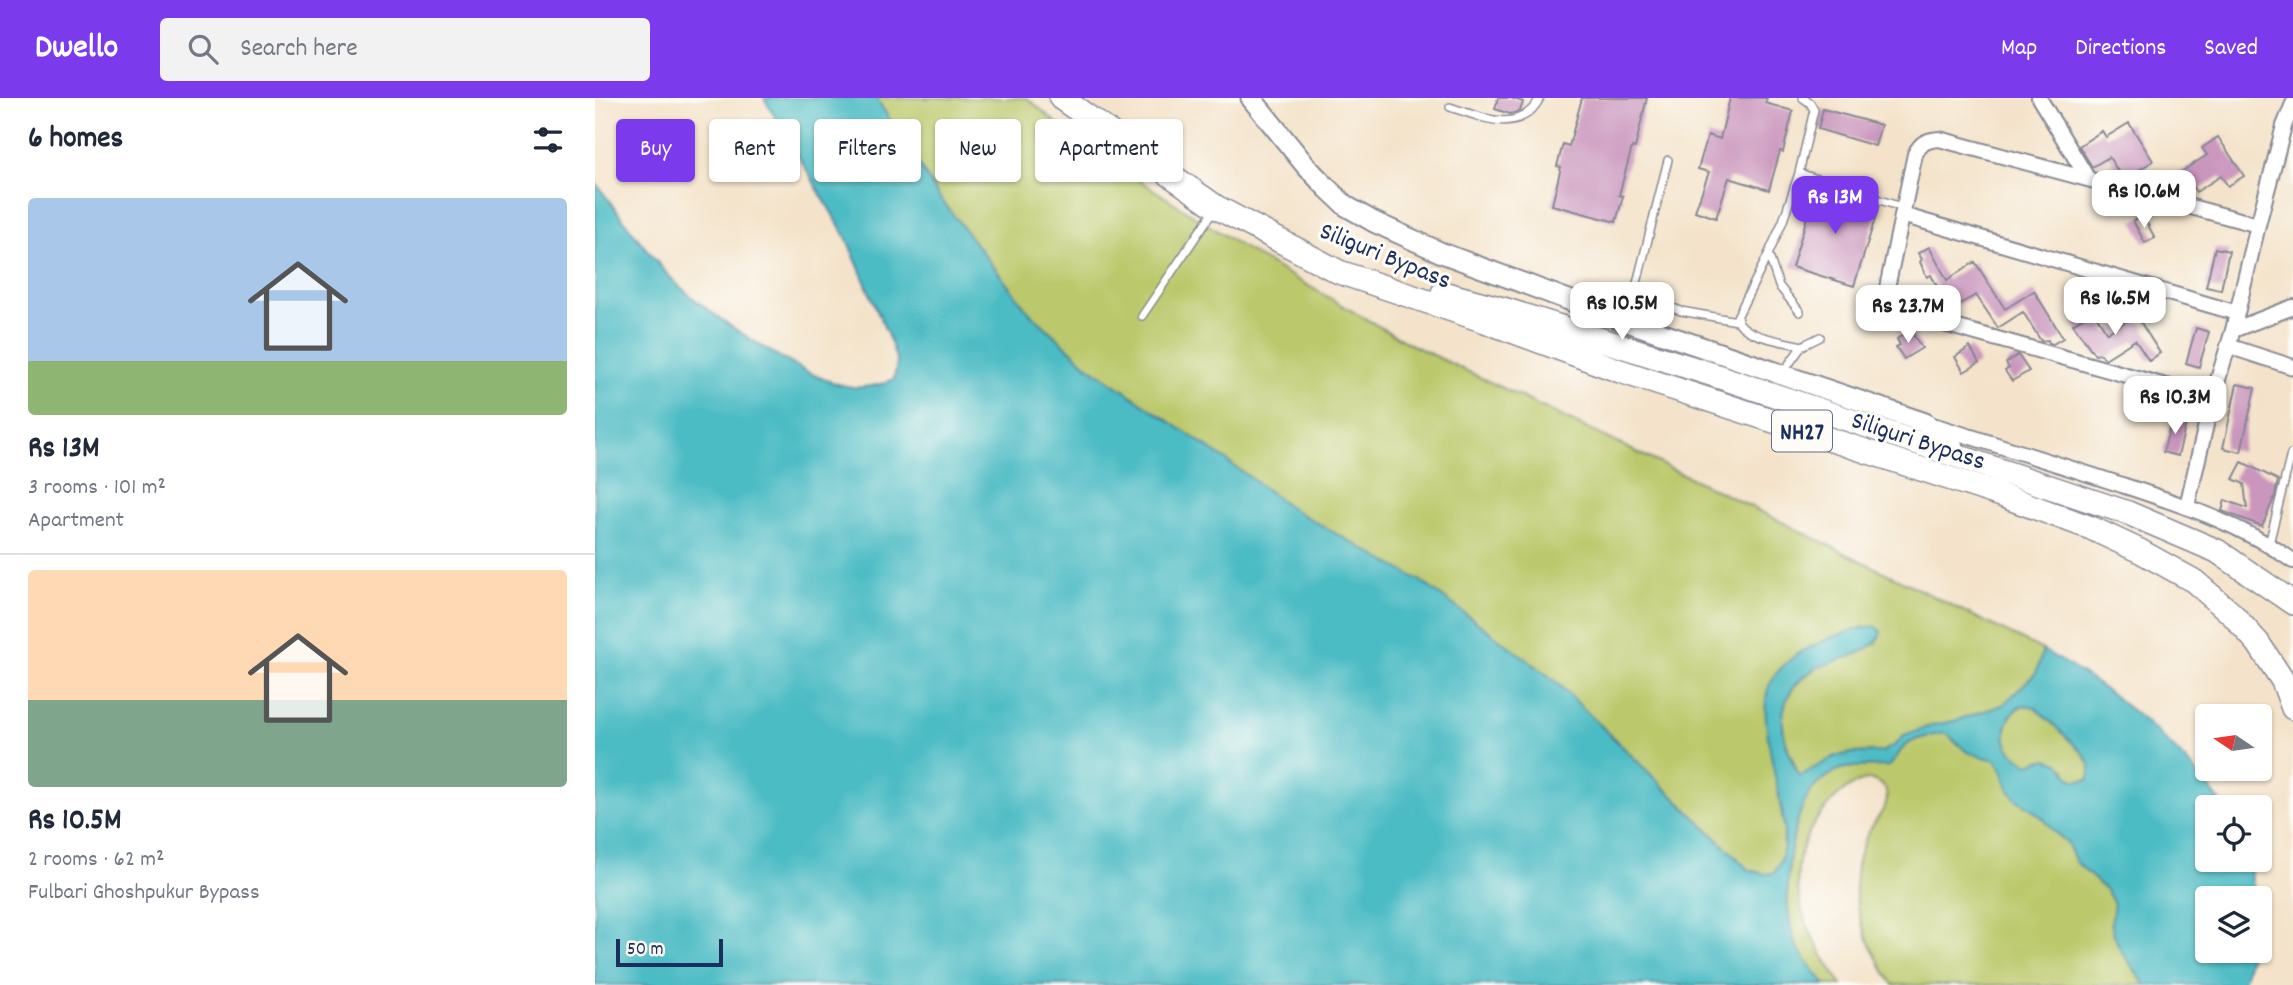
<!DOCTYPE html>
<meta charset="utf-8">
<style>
body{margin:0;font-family:Dekko,sans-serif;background:#f2f2f3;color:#1f2937;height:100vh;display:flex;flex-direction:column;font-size:26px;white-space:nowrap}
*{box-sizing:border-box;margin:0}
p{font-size:23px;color:#747a83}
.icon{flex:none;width:38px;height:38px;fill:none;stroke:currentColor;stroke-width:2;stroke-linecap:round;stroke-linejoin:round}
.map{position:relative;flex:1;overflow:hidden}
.panel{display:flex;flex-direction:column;background:#fff;width:595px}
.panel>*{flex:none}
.hud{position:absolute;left:21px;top:21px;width:665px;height:63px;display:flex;gap:14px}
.needle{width:46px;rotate:283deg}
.tools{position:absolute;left:1600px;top:606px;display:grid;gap:14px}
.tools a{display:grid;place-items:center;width:77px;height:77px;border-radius:7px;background:#fff;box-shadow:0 2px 5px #0004;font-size:35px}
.scale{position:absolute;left:21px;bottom:18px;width:107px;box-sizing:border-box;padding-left:7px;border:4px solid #1b2f5e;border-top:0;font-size:19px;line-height:24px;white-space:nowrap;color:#1b2f5e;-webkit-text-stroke:5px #fdfcf7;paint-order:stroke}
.price{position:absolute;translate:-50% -60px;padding:0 16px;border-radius:14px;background:#fff;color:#222;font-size:23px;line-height:46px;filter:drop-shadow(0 2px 4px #0008)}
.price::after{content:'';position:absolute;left:50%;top:42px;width:21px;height:16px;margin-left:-10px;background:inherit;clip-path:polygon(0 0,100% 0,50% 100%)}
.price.active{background:#7c3aed;color:#fff}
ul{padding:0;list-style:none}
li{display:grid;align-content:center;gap:14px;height:371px;padding:0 28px}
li+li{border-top:2px solid #e0e1e3}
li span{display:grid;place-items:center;height:217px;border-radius:7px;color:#555}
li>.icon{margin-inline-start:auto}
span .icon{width:126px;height:126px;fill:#fffc;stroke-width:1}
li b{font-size:30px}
h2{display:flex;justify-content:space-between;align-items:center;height:84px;padding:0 28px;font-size:30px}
.tag{padding:0 24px;border-radius:7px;background:#fff;box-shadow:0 2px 5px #0004;font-size:24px;line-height:63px}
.tag.active{background:#7c3aed;color:#fff}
header{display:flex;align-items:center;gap:42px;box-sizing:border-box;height:98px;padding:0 35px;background:#7c3aed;color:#fff}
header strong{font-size:33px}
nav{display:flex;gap:38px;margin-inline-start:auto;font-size:24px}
.search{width:490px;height:63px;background:#f2f2f3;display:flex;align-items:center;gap:18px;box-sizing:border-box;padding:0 24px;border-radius:7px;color:#747a83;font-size:26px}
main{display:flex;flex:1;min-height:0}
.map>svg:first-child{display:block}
</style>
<header>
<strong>Dwello</strong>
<div class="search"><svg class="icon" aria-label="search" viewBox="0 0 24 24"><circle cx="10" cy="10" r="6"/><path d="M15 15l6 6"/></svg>Search here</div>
<nav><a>Map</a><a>Directions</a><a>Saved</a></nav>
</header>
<main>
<section class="panel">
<h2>6 homes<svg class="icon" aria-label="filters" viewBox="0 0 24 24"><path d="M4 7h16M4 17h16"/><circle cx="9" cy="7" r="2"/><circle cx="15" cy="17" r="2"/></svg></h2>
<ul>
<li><span style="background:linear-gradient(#a9c7e8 75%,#8fb573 0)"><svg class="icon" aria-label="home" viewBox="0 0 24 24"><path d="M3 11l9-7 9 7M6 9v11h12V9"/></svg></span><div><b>Rs 13M</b><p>3 rooms · 101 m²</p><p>Apartment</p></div></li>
<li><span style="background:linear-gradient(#ffd9b3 60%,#7fa58c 0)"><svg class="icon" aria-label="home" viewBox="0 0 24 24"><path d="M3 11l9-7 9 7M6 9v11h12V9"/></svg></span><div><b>Rs 10.5M</b><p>2 rooms · 62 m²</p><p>Fulbari Ghoshpukur Bypass</p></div></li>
</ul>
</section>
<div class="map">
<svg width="1698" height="887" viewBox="0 0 1698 887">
<rect width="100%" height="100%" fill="#fdfcf7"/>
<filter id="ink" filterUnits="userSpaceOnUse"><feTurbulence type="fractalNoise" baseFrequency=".0143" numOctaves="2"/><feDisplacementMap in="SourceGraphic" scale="14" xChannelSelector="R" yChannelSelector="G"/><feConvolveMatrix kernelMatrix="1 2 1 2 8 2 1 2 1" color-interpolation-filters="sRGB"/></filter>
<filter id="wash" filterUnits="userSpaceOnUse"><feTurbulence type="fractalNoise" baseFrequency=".00686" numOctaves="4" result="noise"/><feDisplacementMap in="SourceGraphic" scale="28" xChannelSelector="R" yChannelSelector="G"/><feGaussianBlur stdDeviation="1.57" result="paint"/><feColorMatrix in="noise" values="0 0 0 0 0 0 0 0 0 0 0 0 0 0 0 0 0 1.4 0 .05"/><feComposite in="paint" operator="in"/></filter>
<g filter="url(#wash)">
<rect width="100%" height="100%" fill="#f4e3ca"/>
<path fill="#bbc96c" stroke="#6b7c65" stroke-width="2" d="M281 0H432L482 42 658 156 813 245 1144 403 1448 552 1441 575 1408 607 1359 623 1338 627 1309 638 1299 648 1287 654 1257 655 1241 658 1205 678C1185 638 1175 602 1217 573 1234 561 1262 557 1282 545L1270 529 1235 540 1201 556 1170 612 1189 730 1188 761 1180 775 1171 776 1154 772 958 581 826 483 699 412 627 359 494 269 434 214 345 100Z
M1429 607 1440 609 1487 654 1495 666V676L1493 682 1479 683 1472 677 1470 671 1447 662 1433 666C1427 662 1419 657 1415 651 1405 637 1413 612 1429 607Z
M1351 635 1361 645 1384 658 1400 661 1407 672 1414 692 1422 702 1433 708 1449 721 1458 733 1472 744 1481 764 1512 793 1519 806 1518 814 1543 875 1550 887H1298C1266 838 1245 789 1274 733 1282 718 1297 708 1290 690 1267 663 1225 713 1214 734 1205 751 1201 771 1203 791 1205 826 1228 858 1247 887H1231C1221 875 1202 854 1198 839 1187 799 1193 727 1216 693 1221 686 1233 678 1241 673 1251 667 1281 669 1294 668 1301 663 1302 656 1308 650 1319 639 1337 638 1351 635Z"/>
<path fill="#4cbbc4" stroke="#347591" stroke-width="2" fill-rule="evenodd" d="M169 0H281L345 100 434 214 494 269 627 359 699 412 826 483 958 581 1154 772 1170 776 1179 775C1193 754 1190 736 1187 713 1182 684 1164 617 1173 591 1180 570 1199 557 1218 548 1237 539 1258 531 1279 528L1286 533C1284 557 1236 561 1218 572 1176 598 1184 641 1205 678L1241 658 1257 655 1287 654 1299 648 1309 638 1338 627 1359 623 1408 607 1441 575 1448 552C1519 592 1581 643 1629 709H1612V761H1654L1660 800H1612V852H1657L1647 887H1550L1525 851 1519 837 1516 825 1519 806 1512 793 1481 764 1472 744 1458 733 1449 721 1433 708 1422 702 1414 692 1407 672 1400 662 1372 654 1351 635C1337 638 1319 639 1308 650 1302 656 1301 663 1294 668 1281 669 1251 667 1241 673 1233 678 1221 686 1216 693 1193 727 1187 799 1198 839 1202 854 1221 875 1231 887H0V84C25 116 49 151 76 180 107 213 214 285 258 289 273 290 285 288 299 281L302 264 296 245 251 139ZM1429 607 1440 609 1487 654 1495 666V676L1493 682 1486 683 1476 681 1464 665 1452 661 1433 666C1427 662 1419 657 1415 651 1405 636 1413 612 1429 607Z"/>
<g id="blocks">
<path fill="#ca96be" d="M903 0H916L928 4 925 13 915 16 900 11Z
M987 0H1052L1040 50 1037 49 1024 97 1028 98 1021 124 957 107 966 69 962 68 968 46 974 48Z
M1135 0H1172L1170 5 1198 13 1188 54 1185 53 1174 92 1134 80 1121 120 1100 113 1114 74 1103 71 1113 37 1125 41Z
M1228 11 1286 27 1280 48 1223 31Z
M1534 25 1558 63 1530 81 1527 80 1514 59 1497 69 1484 48 1507 33 1511 39Z
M1623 39 1649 78 1633 88 1626 78 1601 94 1597 88 1585 94 1577 80 1612 57 1607 50Z
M1221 89 1284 108 1259 188 1197 169Z
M1548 118 1560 140 1550 145 1538 123Z
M1334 149 1352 182 1380 164 1410 211 1439 193 1468 240 1458 246 1454 245 1453 242 1446 243 1428 214 1403 230 1381 197 1359 209 1357 205 1352 207 1336 177 1332 179 1325 164 1327 161 1323 155Z
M1620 150 1634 153 1626 192 1611 189Z
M1498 213 1512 235 1541 217 1565 255 1554 263 1540 242 1510 261 1506 256 1500 257 1478 226Z
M1601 230 1614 234 1604 269 1591 265Z
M1315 232 1327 250 1309 261 1301 249 1305 247 1302 241Z
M1375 249 1384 265 1369 274 1360 259Z
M1423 257 1434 273 1417 283 1410 273 1414 270 1411 265Z
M1642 286 1660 290 1646 354 1628 350Z
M1578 318 1592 321 1583 358 1568 354Z
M1647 364 1683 382 1680 398 1667 428 1627 413 1630 402 1652 410 1649 386 1638 381Z"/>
</g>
</g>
<g filter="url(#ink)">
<use href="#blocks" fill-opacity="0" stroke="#888994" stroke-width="2"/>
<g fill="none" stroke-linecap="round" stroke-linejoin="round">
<g stroke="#888994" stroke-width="10">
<path id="service" d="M855 9C886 19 925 38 945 0
M1204 75 1309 110
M1174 158 1184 188 1205 214
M1039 197 1073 62
M1037 199 1043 197 1086 213 1142 223
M547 218 619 112
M1207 248C1189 243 1145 239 1142 219L1173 157 1188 123 1204 75 1219 12 1215 5 1208 0
M1194 266 1207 248 1225 239
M1674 446 1696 356"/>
</g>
<g stroke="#888994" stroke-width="18">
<path id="minor" d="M1444 0 1493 81
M1307 117 1642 215
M1638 232 1698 209
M1633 248 1698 269
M1617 301 1288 209 1320 56C1326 45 1331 42 1344 41L1663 127
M1341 328C1402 347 1463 366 1524 386 1585 406 1645 425 1698 463
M1592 408 1617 301 1638 232 1663 127 1689 28 1698 6"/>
</g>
<g stroke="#888994" stroke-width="23">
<path id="secondary" d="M656 0 711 68 733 91 751 108 779 124 847 155 1030 223 1330 325 1357 346 1361 358"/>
</g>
<g stroke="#888994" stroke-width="26">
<path id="trunk" d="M466 0 621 109 744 174 890 223 1025 273 1406 397 1496 430 1545 453 1599 483 1637 516 1663 545 1688 583 1698 610
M848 195 908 211 1119 277 1533 415 1622 453 1698 505"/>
</g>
<use href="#service" stroke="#fff" stroke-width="7"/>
<use href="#minor" stroke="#fff" stroke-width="14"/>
<use href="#secondary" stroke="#fff" stroke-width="19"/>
<use href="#trunk" stroke="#fff" stroke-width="23"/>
</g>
</g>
<g text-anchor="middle" stroke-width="6" stroke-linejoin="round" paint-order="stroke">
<rect fill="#fdfcf7" stroke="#5f6c8c" stroke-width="2" x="1177" y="312.5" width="60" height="41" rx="5"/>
<g font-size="24" font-weight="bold" fill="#1b2f5e">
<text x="1207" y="341">NH27</text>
</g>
<g font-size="26" fill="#1b2f5e" stroke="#fdfcf7">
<text transform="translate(791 156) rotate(22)" y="9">Siliguri Bypass</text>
<text transform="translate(1324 341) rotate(18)" y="9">Siliguri Bypass</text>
</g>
</g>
</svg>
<div class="tools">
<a><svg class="needle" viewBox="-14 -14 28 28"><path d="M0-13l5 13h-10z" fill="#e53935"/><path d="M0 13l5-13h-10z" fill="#747a83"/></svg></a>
<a><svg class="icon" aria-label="locate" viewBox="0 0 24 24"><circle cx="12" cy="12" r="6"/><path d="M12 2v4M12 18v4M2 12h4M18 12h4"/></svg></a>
<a><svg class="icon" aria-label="layers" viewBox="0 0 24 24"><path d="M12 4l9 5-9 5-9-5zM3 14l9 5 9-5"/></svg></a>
</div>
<div class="scale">50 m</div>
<b class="price" style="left:1549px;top:132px">Rs 10.6M</b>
<b class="price active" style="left:1240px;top:138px">Rs 13M</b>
<b class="price" style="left:1520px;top:239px">Rs 16.5M</b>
<b class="price" style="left:1027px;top:244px">Rs 10.5M</b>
<b class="price" style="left:1313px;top:247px">Rs 23.7M</b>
<b class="price" style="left:1580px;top:338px">Rs 10.3M</b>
<div class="hud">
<a class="tag active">Buy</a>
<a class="tag">Rent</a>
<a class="tag">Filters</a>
<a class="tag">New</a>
<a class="tag">Apartment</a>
</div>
</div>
</main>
